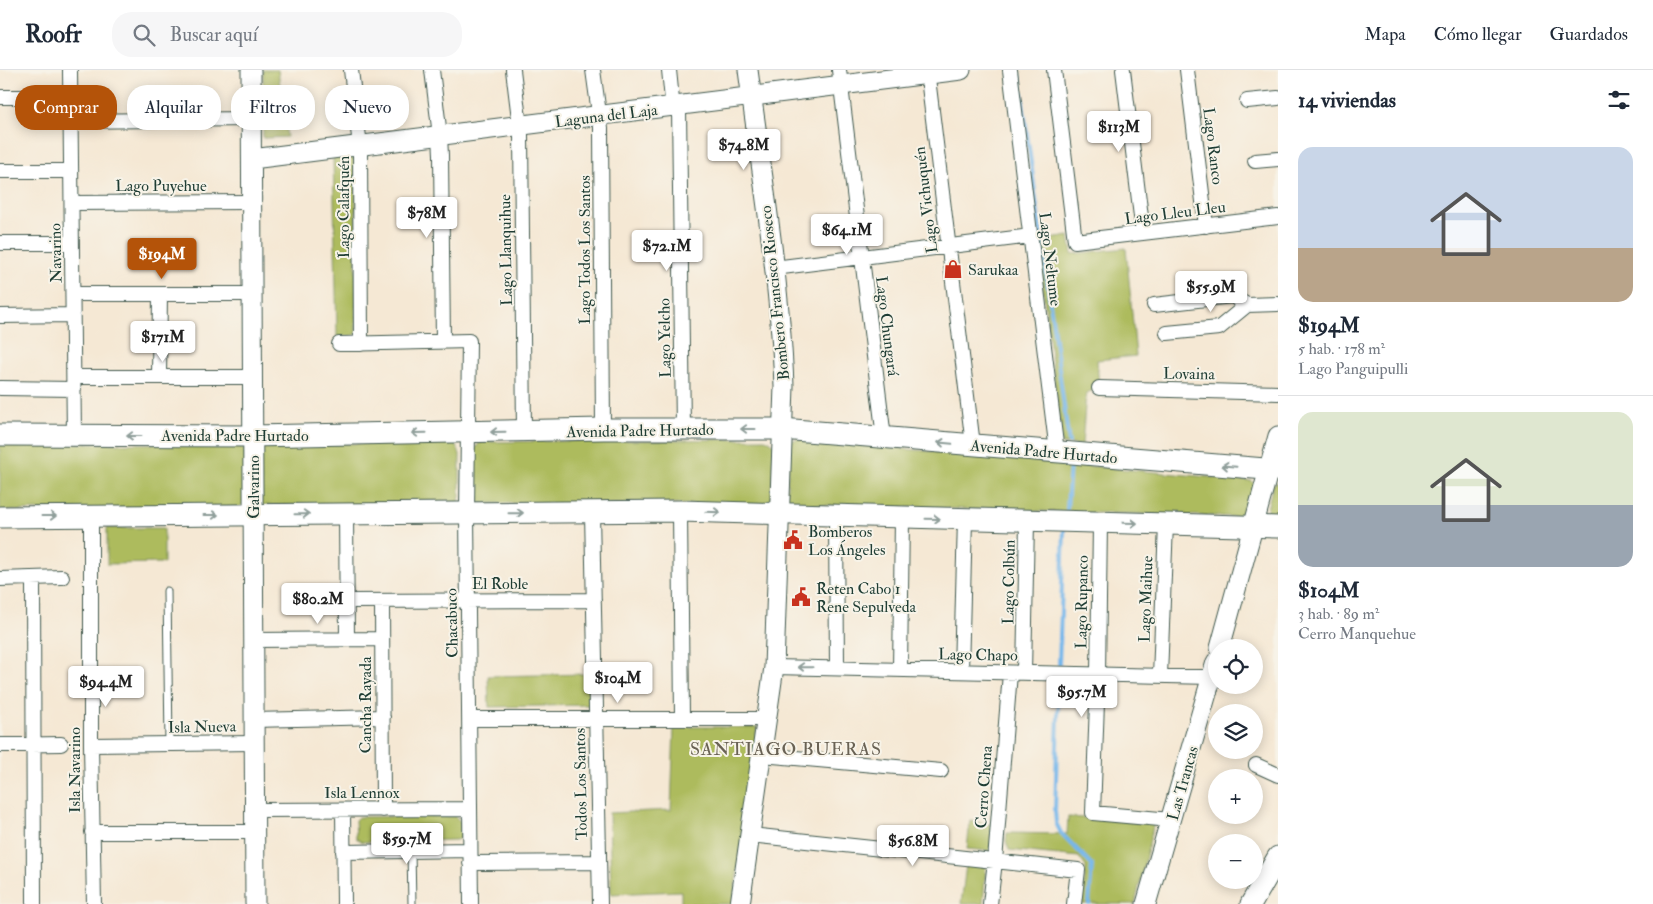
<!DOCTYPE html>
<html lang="es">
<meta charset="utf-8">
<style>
body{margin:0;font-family:"IM FELL Double Pica",serif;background:#f6f6f7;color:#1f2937;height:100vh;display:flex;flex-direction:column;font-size:19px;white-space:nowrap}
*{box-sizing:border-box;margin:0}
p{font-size:16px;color:#747a83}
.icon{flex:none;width:28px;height:28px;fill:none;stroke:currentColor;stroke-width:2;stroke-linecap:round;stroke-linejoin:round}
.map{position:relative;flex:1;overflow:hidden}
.sheet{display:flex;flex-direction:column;background:#fff;width:375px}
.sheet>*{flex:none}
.hud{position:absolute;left:15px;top:15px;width:475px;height:45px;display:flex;gap:10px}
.fabs{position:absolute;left:1208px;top:569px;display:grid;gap:10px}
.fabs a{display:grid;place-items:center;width:55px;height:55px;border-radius:50%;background:#fff;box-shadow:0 2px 12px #0003;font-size:25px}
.price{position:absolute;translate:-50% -42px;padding:0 11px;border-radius:5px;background:#fff;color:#222;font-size:16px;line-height:32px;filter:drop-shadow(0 1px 2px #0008)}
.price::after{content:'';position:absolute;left:50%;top:30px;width:15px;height:11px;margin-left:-8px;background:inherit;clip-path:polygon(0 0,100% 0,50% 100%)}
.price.current{background:#b45309;color:#fff}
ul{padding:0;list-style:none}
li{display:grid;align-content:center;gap:10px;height:265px;padding:0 20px}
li+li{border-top:1px solid #e0e1e3}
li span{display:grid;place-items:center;height:155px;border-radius:15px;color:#555}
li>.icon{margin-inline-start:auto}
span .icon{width:90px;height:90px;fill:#fffc;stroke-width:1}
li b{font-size:21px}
h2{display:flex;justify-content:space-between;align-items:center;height:60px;padding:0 20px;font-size:21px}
.tag{padding:0 18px;border-radius:20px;background:#fff;box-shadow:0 2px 12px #0003;font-size:18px;line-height:45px}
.tag.current{background:#b45309;color:#fff}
header{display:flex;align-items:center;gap:30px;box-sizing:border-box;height:70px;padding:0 25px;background:#fff;border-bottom:1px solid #e0e1e3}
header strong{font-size:24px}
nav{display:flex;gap:28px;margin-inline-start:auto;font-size:18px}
.search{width:350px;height:45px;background:#f6f6f7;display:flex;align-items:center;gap:12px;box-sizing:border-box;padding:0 18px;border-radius:20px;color:#747a83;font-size:19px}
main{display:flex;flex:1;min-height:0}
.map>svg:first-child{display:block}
</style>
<header>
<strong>Roofr</strong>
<div class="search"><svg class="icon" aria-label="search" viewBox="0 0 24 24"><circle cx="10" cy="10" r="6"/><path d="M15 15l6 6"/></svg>Buscar aquí</div>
<nav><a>Mapa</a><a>Cómo llegar</a><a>Guardados</a></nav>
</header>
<main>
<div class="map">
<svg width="1278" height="834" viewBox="0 0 1278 834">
<rect width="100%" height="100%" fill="#f7f3e8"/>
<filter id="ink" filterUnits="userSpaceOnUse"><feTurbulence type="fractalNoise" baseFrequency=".02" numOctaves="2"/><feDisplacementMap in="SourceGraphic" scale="10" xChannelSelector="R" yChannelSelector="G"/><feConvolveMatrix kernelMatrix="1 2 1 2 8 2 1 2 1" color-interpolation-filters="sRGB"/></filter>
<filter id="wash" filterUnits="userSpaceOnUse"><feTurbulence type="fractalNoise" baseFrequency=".0096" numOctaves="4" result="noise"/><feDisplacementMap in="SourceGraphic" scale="20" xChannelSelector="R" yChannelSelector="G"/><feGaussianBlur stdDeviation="1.12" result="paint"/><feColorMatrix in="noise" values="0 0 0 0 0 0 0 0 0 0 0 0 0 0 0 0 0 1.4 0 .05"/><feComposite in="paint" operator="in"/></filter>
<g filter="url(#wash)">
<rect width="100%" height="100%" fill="#f5e8d4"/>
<path fill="#adbb5d" stroke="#667c48" d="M263 0H278L287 67 263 68Z
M356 82V265L337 267 333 87Z
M1069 166 1072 184 1126 178 1136 286 1097 290 1099 318 1086 323 1082 375 1062 374 1037 171Z
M765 369 770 371 774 375 771 431 767 435 475 433 473 427V382L479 373 484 372Z
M796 369 1252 411 1257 416 1247 447 786 434 790 372Z
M448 372 456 375 460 384V426L459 432 455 436 262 435 259 379 264 375Z
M0 373 236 374 242 377 246 382 244 433 240 437 0 441Z
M1278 412V452L1268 447 1266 443 1273 414Z
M107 458H164V493L107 494Z
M588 604 590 635 489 637 488 606Z
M674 657H757L733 834H681V821L611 824 609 743 671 740Z
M455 746 461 752V768L456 770 362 772 356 768 355 750 358 747Z
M1068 747 1154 752 1135 834H1082L1086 797 1079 787 1009 780 1006 771 1007 763 1067 764Z
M970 751 992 755 990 781 967 779Z
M966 795 986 796 983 834H961Z"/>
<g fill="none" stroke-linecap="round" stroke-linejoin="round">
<path stroke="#76b7eb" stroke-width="4" d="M1019 4 1069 373
M1067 439 1070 394
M1059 594 1064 460
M1059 613 1055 741 1056 753 1061 763 1092 795 1089 834"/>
</g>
</g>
<g filter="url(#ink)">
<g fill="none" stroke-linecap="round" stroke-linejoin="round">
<g stroke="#3f574c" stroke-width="9">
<path id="lane" d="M167 521 169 674
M411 781 412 834"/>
</g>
<g stroke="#3f574c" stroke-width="16">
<path id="street" d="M70 0 74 366
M351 0 360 76 361 274
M432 0 440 66 441 85 443 272
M513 0 521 65 524 361
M593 0 601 58 603 359
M669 0 672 30 679 38 683 359
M839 0 884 368
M927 0 973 375
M1010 0 1057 382
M1054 0 1075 171 1278 147
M1123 0 1143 163
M1187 0 1206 156
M0 27H71
M1247 31 1278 28
M71 51 251 49
M1255 91 1278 89
M0 101H71
M72 133 251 132
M0 173H72
M774 198 1031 166
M73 224H252
M1154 235 1232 226 1247 235 1219 258 1167 263
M1247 235 1278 234
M0 246 73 245
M339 274 469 271 467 444 471 834
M74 307H252
M159 307 160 224
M0 318 74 319
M1099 318 1278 323
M680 441 682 648
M346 443 347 569
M592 443 600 834
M91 446V675L94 834
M836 446 837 598
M1100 453 1098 605 1093 743 1171 750
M33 508 34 834
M0 509 62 507
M347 531 594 530
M382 531 383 740
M253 570 382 569
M774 597 1212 607
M900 600 902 448
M961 601 965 449
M1024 603 1027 451
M1160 606 1166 454
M470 649H767
M253 650 383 647
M0 675 61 674
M91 675 254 673
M762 685 941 701
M1256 695 1278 705
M254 740 469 739
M343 740 344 834
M92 762H255
M750 765 1078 800 1074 834
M343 782 470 780
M470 793 599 792
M990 834 995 791 1010 603"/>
</g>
<g stroke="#3f574c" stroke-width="21">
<path id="secondary" d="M251 0 255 834
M252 89 961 0
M1220 578 1278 366
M740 834 774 597 784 316C780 211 762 105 748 0
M1146 834 1216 592"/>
</g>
<g stroke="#3f574c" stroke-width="23">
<path id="primary" d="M0 365 252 366 603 359H782L1278 400
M0 447 680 441 1278 457
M1251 834 1278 787"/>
</g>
<use href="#lane" stroke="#fff" stroke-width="7"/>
<use href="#street" stroke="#fff" stroke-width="14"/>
<use href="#secondary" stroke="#fff" stroke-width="19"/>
<use href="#primary" stroke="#fff" stroke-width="21"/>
</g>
<defs><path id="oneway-shaft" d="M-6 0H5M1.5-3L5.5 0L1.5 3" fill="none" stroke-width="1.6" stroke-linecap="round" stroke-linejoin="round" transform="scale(1.25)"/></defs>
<g stroke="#8f9e9a">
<use href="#oneway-shaft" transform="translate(748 359) rotate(-180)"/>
<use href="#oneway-shaft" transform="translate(498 362) rotate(179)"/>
<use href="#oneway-shaft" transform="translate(419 363) rotate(179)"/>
<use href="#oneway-shaft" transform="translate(134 366) rotate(180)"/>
<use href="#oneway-shaft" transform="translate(945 373) rotate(-175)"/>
<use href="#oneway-shaft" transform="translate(1229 396) rotate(-175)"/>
<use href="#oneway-shaft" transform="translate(713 442) rotate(2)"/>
<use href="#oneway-shaft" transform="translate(516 443) rotate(-1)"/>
<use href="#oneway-shaft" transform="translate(302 444) rotate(-1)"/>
<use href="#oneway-shaft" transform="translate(211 445)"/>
<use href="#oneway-shaft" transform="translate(49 446)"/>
<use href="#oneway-shaft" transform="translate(933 449) rotate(1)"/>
<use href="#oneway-shaft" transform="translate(1130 453) rotate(1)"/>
<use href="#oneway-shaft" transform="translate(805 597) rotate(-179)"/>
</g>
</g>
<defs>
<g id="shop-bare" transform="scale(1.5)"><path d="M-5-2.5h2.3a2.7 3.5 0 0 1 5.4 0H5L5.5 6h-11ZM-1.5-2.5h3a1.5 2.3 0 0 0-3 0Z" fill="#c8321e" stroke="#f7f3e8" stroke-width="2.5" paint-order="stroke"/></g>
<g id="civic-bare" transform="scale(1.5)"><path d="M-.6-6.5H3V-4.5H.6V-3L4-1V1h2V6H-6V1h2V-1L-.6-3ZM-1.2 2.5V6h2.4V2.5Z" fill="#c8321e" stroke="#f7f3e8" stroke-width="2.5" paint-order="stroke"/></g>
</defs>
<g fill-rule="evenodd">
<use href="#shop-bare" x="953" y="199"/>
<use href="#civic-bare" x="793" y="470"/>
<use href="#civic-bare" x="801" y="527"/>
</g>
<g text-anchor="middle" stroke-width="4" stroke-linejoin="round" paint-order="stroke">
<g font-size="16" fill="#1f3d34" stroke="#f7f3e8">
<text transform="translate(606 45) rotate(-7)" y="6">Laguna del Laja</text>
<text transform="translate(1214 76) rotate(83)" y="6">Lago Ranco</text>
<text x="161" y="121">Lago Puyehue</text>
<text transform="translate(925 130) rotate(-97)" y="6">Lago Vichuquén</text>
<text transform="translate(343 137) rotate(-90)" y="6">Lago Calafquén</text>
<text transform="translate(1175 142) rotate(-7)" y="6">Lago Lleu Lleu</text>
<text transform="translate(505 180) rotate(-91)" y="6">Lago Llanquihue</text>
<text transform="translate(584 180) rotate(-90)" y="6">Lago Todos Los Santos</text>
<text transform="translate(55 183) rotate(-91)" y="6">Navarino</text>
<text transform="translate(1051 189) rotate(83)" y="6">Lago Neltume</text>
<text transform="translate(774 223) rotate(-96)" y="6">Bombero Francisco Rioseco</text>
<text transform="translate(888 256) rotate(83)" y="6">Lago Chungará</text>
<text transform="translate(664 268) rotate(-91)" y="6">Lago Yelcho</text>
<text transform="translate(1189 303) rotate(1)" y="6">Lovaina</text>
<text transform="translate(640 360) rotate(-1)" y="6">Avenida Padre Hurtado</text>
<text x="235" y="371">Avenida Padre Hurtado</text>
<text transform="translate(1044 381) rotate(5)" y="6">Avenida Padre Hurtado</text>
<text transform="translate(253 417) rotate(-90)" y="6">Galvarino</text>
<text transform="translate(1008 512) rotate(-89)" y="6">Lago Colbún</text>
<text x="500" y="519">El Roble</text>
<text transform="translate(1145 529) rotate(-88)" y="6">Lago Maihue</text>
<text transform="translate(1081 532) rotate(-89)" y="6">Lago Rupanco</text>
<text transform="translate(451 553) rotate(-91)" y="6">Chacabuco</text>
<text transform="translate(978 584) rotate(1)" y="6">Lago Chapo</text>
<text transform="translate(365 635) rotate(-90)" y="6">Cancha Rayada</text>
<text transform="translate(202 656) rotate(-1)" y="6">Isla Nueva</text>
<text transform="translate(74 700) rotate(-90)" y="6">Isla Navarino</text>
<text transform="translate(1182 713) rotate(-74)" y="6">Las Trancas</text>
<text transform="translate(580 714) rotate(-91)" y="6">Todos Los Santos</text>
<text transform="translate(983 717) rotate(-86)" y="6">Cerro Chena</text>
<text x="362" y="728">Isla Lennox</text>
</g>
<g font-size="16" fill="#1f3d34" stroke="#f7f3e8" text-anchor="start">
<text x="968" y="205">Sarukaa</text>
<text x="808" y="467">Bomberos<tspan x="808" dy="18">Los Ángeles</tspan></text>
<text x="816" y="524">Reten Cabo 1<tspan x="816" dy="18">Rene Sepulveda</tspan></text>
</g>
<g font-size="18" letter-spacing="1" fill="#696254" stroke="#f7f3e8">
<text x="786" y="685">SANTIAGO BUERAS</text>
</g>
</g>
</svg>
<div class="fabs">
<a><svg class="icon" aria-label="locate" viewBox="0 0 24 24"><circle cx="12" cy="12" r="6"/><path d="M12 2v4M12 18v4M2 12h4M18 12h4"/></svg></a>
<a><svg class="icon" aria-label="layers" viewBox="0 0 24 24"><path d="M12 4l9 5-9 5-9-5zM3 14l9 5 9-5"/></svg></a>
<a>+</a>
<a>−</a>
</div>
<b class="price" style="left:1119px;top:83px">$113M</b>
<b class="price" style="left:744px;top:101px">$74.8M</b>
<b class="price" style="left:427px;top:169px">$78M</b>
<b class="price" style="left:847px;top:186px">$64.1M</b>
<b class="price" style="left:667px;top:202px">$72.1M</b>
<b class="price current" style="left:162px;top:210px">$194M</b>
<b class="price" style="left:1211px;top:243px">$55.9M</b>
<b class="price" style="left:163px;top:293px">$171M</b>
<b class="price" style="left:318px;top:555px">$80.2M</b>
<b class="price" style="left:618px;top:634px">$104M</b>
<b class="price" style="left:106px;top:638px">$94.4M</b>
<b class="price" style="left:1082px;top:648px">$95.7M</b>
<b class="price" style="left:407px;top:795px">$59.7M</b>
<b class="price" style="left:913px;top:797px">$56.8M</b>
<div class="hud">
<a class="tag current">Comprar</a>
<a class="tag">Alquilar</a>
<a class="tag">Filtros</a>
<a class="tag">Nuevo</a>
</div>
</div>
<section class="sheet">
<h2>14 viviendas<svg class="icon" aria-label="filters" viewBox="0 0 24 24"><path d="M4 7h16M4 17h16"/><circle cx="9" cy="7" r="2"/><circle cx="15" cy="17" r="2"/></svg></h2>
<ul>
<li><span style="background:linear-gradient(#c9d6e8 65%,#b9a48a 0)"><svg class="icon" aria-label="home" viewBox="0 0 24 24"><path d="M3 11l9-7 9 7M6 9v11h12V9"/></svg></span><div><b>$194M</b><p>5 hab. · 178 m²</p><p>Lago Panguipulli</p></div></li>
<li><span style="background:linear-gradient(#dfe7d0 60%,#9aa5b1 0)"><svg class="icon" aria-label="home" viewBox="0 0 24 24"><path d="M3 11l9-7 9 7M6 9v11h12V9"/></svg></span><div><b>$104M</b><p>3 hab. · 89 m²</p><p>Cerro Manquehue</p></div></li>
</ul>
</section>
</main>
